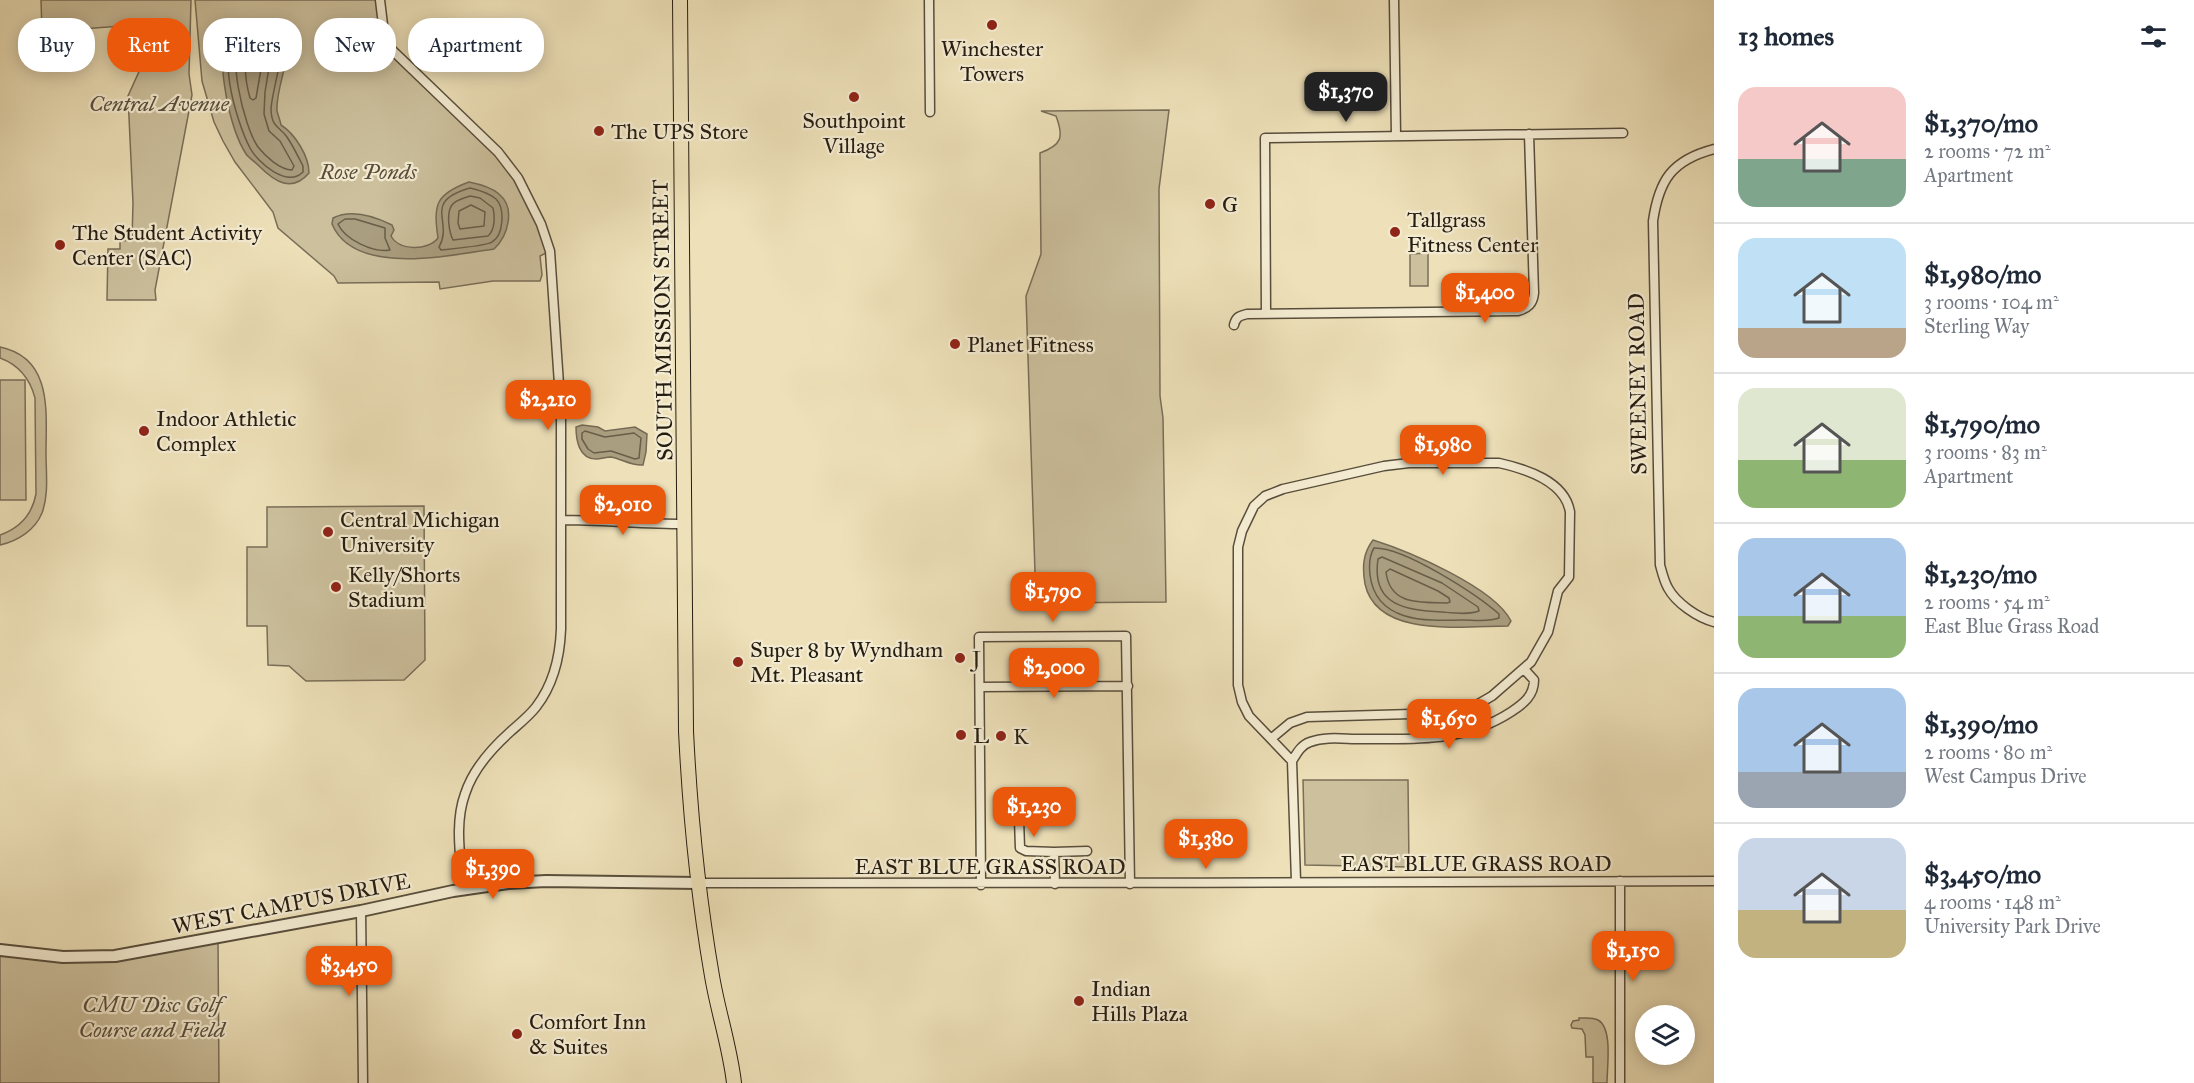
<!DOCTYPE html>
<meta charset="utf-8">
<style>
body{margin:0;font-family:"IM FELL Great Primer",serif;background:#f6f6f7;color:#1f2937;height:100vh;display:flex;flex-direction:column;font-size:22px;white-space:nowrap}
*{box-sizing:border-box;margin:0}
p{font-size:20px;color:#747a83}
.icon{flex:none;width:33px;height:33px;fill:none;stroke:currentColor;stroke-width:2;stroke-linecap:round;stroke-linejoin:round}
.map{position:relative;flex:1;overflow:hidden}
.side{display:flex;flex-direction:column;background:#fff;width:480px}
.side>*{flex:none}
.guide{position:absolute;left:18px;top:18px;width:570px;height:54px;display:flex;gap:12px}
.tools{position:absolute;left:1635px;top:1005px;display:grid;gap:12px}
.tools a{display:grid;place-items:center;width:60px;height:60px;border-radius:50%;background:#fff;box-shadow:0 3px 15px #0003;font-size:30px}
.price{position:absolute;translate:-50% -51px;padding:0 14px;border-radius:12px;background:#ea580c;color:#fff;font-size:20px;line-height:39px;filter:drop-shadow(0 2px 3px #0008)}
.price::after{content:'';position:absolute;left:50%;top:36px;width:18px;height:14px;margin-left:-9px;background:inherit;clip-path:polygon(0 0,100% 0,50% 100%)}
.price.current{background:#222;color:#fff}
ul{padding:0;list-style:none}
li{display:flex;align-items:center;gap:18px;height:150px;padding:0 24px}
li+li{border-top:2px solid #e0e1e3}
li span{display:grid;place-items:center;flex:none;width:168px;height:120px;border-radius:18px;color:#555}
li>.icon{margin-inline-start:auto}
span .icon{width:72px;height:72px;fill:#fffc;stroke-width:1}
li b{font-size:26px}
h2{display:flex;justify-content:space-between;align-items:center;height:72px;padding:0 24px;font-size:26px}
.chip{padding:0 21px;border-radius:24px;background:#fff;box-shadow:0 3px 15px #0003;font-size:21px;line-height:54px}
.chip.current{background:#ea580c;color:#fff}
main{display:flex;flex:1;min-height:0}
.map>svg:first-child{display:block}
</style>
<main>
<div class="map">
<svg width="1714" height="1083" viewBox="0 0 1714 1083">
<rect width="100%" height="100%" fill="#eee1b9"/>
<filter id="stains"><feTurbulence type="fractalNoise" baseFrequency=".00333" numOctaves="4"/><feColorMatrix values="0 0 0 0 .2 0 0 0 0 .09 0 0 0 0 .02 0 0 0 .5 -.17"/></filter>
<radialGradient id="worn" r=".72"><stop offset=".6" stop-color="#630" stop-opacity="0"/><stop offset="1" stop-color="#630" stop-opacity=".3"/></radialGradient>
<path fill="#ccc09d" stroke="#796e58" stroke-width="1.5" d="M41 0H191L189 74 192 95 155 290 156 300H107L108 249H120V241L132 240 133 203 128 96 147 54 152 48 148 24 42 32Z
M195 0H380L386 40 509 167 550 251 540 256 542 275 540 281H493L440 289 439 282 338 283 334 276 278 228 273 212 235 162 223 141 214 122 202 81Z
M1169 110 1159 189 1160 396 1163 418 1166 602 1036 603 1026 296 1041 254 1040 153C1062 145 1064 137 1056 116L1041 111Z
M1428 253V286H1410V254Z
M0 347C53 358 46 412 46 453 46 473 49 494 42 513 35 530 18 541 0 545V535C20 528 32 515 36 494L35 398C30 379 19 365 0 358Z
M0 380H25L26 500H0Z
M424 506 425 660 404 680 306 681 289 666 268 665 267 626H247V547H267V507Z
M1303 780H1408L1409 867 1305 865Z
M218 938 219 1083H0V947L107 956Z
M1579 1018C1585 1018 1593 1017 1598 1020 1613 1028 1607 1067 1607 1083H1593V1057H1586L1585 1035 1582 1029 1572 1028 1571 1025 1573 1021 1579 1020Z"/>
<path fill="#aa9e80" stroke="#756a54" stroke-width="1.5" d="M244 20 282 23C299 45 275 84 277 111 278 115 280 120 281 125 295 134 309 156 309 173 292 193 275 182 259 166 255 162 249 158 246 154 230 129 217 67 225 38 228 29 235 24 244 20Z
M469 182C479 184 491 187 499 194 516 208 508 236 494 249 451 255 354 277 332 224L333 218C351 209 374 216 392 225L394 230 391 236C399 251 428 251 438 238 433 204 436 194 469 182Z
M582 425 598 427 605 431 635 427 647 434 646 452 643 465C631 466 622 459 611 457 606 457 601 459 596 459 579 459 576 440 576 427Z
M1373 540C1408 551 1494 587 1511 621L1508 626C1465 626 1377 639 1365 584 1362 567 1363 553 1373 540Z"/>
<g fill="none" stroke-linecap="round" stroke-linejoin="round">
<path stroke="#685e49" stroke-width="1.5" d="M244 26 277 28C290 40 271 92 271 110 272 128 279 126 287 137 293 146 298 156 303 166V172C287 188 258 163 250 148 237 123 211 42 244 26Z
M247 33 262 34 274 37 265 92 264 114 269 131 280 141 294 166 292 170C280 170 265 156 258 147 245 129 222 44 247 33Z
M250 43H263L265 46 256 98 253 100 250 98C245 81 244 63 247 45Z
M470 188C479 190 489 193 496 199 505 208 504 235 492 242 486 246 450 249 441 250L439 247C454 221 421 202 470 188Z
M470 196 480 198 493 208C495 217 495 230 488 236L453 240C449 232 446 213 452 205 455 200 464 198 470 196Z
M471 205 485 212 484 226 460 229 458 223 459 211Z
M345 219H355L385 228V238L390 250C374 253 345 240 338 224Z
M585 431 605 437 634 433 641 438 639 458 635 459 611 451 594 453 588 449 582 439V433Z
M1374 548C1404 547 1476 594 1499 614V618C1489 622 1474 620 1463 620 1426 621 1376 623 1370 575 1369 566 1369 556 1374 548Z
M1382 557 1442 583 1478 607 1479 611C1469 615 1454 613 1442 612 1406 610 1371 606 1378 559Z
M1390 569 1438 591 1449 598 1450 602 1447 603C1421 602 1390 606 1386 572Z"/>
<g stroke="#584e3c" stroke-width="11">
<path id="minor" d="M380 0 384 33 391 49 498 152 518 178 541 224 550 251 561 414V629C560 656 553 685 536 707 529 716 519 724 510 732 491 749 473 769 465 794 454 824 461 859 463 890
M929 0 930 112
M1394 0 1396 136
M1714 149C1672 160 1659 180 1653 221L1660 565C1662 572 1664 581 1668 588 1676 603 1698 618 1714 622
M1266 313 1265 138 1623 133
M1234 325C1236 317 1239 316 1247 314L1518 311C1528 308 1533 304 1534 293L1529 134
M561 520C602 520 643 524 684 524
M980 687 1128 686
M1272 738 1290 723 1307 717 1446 713 1473 707 1492 696 1531 662 1548 632 1558 591 1569 577 1570 512C1565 481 1526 469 1499 463H1409L1384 466 1283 489 1265 496 1254 506 1242 531 1238 547V685L1242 702 1249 716 1292 761 1296 881
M1292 761C1297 753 1301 745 1310 742 1326 736 1344 739 1360 739 1415 739 1463 743 1511 712 1523 704 1534 696 1534 680L1524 669
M1019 819 1020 848 1026 851 1054 852
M1620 881V1083
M698 883C1037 885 1375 881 1714 881
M1055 884 1054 852 1087 851
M981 885 979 637 1126 636 1130 884
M361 911 363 1083"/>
</g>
<g stroke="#584e3c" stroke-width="14">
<path id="tertiary" d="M0 950 63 957 115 956 361 911 453 891 508 883 546 881 698 883"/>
</g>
<g stroke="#261d12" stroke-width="16">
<path id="primary" d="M680 0 686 731C690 814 698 895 712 976 718 1012 730 1047 734 1083"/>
</g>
<use href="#minor" stroke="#f4ecd2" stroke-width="8"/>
<use href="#tertiary" stroke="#f4ecd2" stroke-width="10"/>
<use href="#primary" stroke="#eee1b9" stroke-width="14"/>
</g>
<g fill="#8f2418" stroke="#f4ecd2" stroke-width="2">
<circle cx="992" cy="25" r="6"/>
<circle cx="854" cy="97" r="6"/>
<circle cx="599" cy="131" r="6"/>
<circle cx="1210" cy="204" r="6"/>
<circle cx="1395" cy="232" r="6"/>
<circle cx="60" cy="245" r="6"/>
<circle cx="955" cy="344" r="6"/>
<circle cx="144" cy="431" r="6"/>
<circle cx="328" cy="532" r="6"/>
<circle cx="336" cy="587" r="6"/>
<circle cx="960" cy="658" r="6"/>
<circle cx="738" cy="662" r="6"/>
<circle cx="961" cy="735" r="6"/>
<circle cx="1001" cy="736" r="6"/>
<circle cx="1079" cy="1001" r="6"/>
<circle cx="517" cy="1034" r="6"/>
</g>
<g text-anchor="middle" stroke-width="4.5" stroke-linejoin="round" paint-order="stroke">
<g font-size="22" fill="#261d12" stroke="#f4ecd2" text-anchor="start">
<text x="992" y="56" text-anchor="middle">Winchester<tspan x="992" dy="25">Towers</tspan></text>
<text x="854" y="128" text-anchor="middle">Southpoint<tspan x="854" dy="25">Village</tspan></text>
<text x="611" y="139">The UPS Store</text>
<text x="1222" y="212">G</text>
<text x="1407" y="227">Tallgrass<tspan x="1407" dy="25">Fitness Center</tspan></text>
<text x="72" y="240">The Student Activity<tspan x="72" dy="25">Center (SAC)</tspan></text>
<text x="967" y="352">Planet Fitness</text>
<text x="156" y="426">Indoor Athletic<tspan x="156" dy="25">Complex</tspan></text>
<text x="340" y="527">Central Michigan<tspan x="340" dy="25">University</tspan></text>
<text x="348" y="582">Kelly/Shorts<tspan x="348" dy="25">Stadium</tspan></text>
<text x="750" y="657">Super 8 by Wyndham<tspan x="750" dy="25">Mt. Pleasant</tspan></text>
<text x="972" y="666">J</text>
<text x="973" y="743">L</text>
<text x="1013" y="744">K</text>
<text x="1091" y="996">Indian<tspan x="1091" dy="25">Hills Plaza</tspan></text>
<text x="529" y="1029">Comfort Inn<tspan x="529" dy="25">&amp; Suites</tspan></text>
</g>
<g font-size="22" font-style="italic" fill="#584e3c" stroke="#f4ecd2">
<text x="159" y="111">Central Avenue</text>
<text x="368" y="179">Rose Ponds</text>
<text x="152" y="1012">CMU Disc Golf<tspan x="152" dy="25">Course and Field</tspan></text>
</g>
<g font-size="22" fill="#261d12" stroke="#f4ecd2">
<text transform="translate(662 320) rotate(-91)" y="8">SOUTH MISSION STREET</text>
<text transform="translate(1637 384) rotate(-91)" y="8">SWEENEY ROAD</text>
<text x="1476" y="871">EAST BLUE GRASS ROAD</text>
<text x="990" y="874">EAST BLUE GRASS ROAD</text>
<text transform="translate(291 903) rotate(-11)" y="8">WEST CAMPUS DRIVE</text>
</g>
</g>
<rect width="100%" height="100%" filter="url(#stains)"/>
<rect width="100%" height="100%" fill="url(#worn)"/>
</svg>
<div class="tools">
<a><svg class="icon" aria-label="layers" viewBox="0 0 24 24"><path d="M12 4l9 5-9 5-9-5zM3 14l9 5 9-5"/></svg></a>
</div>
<b class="price current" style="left:1346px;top:123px">$1,370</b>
<b class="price" style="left:1485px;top:324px">$1,400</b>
<b class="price" style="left:548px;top:431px">$2,210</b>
<b class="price" style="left:1443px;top:476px">$1,980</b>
<b class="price" style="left:623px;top:536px">$2,010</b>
<b class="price" style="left:1053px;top:623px">$1,790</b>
<b class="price" style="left:1054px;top:699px">$2,000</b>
<b class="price" style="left:1449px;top:750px">$1,650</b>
<b class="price" style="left:1034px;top:838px">$1,230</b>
<b class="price" style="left:1206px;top:870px">$1,380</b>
<b class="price" style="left:493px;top:900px">$1,390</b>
<b class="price" style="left:1633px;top:982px">$1,150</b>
<b class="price" style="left:349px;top:997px">$3,450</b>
<div class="guide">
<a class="chip">Buy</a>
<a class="chip current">Rent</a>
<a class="chip">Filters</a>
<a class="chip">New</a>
<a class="chip">Apartment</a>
</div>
</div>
<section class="side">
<h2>13 homes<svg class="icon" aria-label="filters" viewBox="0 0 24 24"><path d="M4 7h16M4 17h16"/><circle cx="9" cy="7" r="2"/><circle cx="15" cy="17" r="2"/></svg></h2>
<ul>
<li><span style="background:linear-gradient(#f6c9c9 60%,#7fa58c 0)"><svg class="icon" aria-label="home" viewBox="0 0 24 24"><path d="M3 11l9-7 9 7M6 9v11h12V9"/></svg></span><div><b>$1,370/mo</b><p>2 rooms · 72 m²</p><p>Apartment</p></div></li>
<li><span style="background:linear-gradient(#bfe0f5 75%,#b9a48a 0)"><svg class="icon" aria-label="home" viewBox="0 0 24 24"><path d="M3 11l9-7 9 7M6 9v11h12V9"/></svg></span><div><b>$1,980/mo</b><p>3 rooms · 104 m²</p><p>Sterling Way</p></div></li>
<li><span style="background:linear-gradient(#dfe7d0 60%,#8fb573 0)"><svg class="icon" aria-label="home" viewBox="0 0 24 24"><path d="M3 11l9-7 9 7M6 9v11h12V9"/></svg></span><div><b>$1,790/mo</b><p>3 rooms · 83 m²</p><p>Apartment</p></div></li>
<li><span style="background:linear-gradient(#a9c7e8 65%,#8fb573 0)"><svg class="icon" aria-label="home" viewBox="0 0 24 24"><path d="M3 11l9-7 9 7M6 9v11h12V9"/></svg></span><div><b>$1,230/mo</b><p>2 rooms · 54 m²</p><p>East Blue Grass Road</p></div></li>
<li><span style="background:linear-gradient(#a9c7e8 70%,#9aa5b1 0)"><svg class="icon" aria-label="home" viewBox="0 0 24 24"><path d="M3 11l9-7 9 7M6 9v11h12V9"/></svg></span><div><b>$1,390/mo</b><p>2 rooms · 80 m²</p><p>West Campus Drive</p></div></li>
<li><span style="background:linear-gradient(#c9d6e8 60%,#c2b280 0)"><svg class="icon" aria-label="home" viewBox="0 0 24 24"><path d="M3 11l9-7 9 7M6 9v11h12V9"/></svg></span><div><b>$3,450/mo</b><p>4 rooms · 148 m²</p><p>University Park Drive</p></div></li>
</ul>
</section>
</main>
